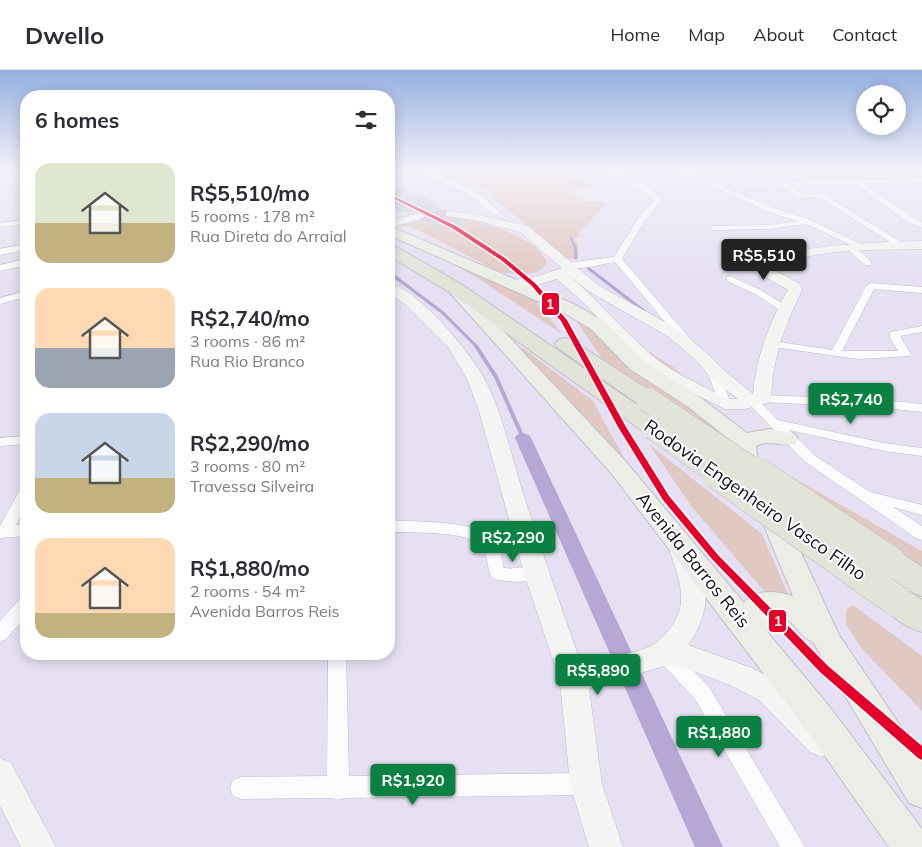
<!DOCTYPE html>
<meta charset="utf-8">
<style>
body{margin:0;font-family:Mulish,sans-serif;background:#f7f7f7;color:#2b2b33;height:100vh;display:flex;flex-direction:column;font-size:19px;white-space:nowrap}
*{box-sizing:border-box;margin:0}
p{font-size:16px;color:#7c7c81}
.icon{flex:none;width:28px;height:28px;fill:none;stroke:currentColor;stroke-width:2;stroke-linecap:round;stroke-linejoin:round}
.map{position:relative;flex:1;overflow:hidden}
.sheet{position:absolute;left:20px;top:20px;width:375px;height:570px;display:flex;flex-direction:column;background:#fff;border-radius:20px;box-shadow:0 2px 12px #0003}
.sheet>*{flex:none}
.fabs{position:absolute;left:856px;top:15px;display:grid;gap:10px}
.fabs a{display:grid;place-items:center;width:50px;height:50px;border-radius:50%;background:#fff;box-shadow:0 2px 12px #0003;font-size:25px}
.price{position:absolute;translate:-50% -42px;padding:0 11px;border-radius:5px;background:#0b8043;color:#fff;font-size:16px;line-height:32px;filter:drop-shadow(0 1px 2px #0008)}
.price::after{content:'';position:absolute;left:50%;top:30px;width:15px;height:11px;margin-left:-8px;background:inherit;clip-path:polygon(0 0,100% 0,50% 100%)}
.price.selected{background:#222;color:#fff}
ul{padding:0;list-style:none}
li{display:flex;align-items:center;gap:15px;height:125px;padding:0 15px}
li span{display:grid;place-items:center;flex:none;width:140px;height:100px;border-radius:15px;color:#555}
li>.icon{margin-inline-start:auto}
span .icon{width:60px;height:60px;fill:#fffc;stroke-width:1}
li b{font-size:21px}
h2{display:flex;justify-content:space-between;align-items:center;height:60px;padding:0 15px;font-size:21px}
header{display:flex;align-items:center;gap:30px;box-sizing:border-box;height:70px;padding:0 25px;background:#fff;border-bottom:1px solid #e1e1e2}
header strong{font-size:24px}
nav{display:flex;gap:28px;margin-inline-start:auto;font-size:18px}
.map>svg:first-child{display:block}
</style>
<header>
<strong>Dwello</strong>
<nav><a>Home</a><a>Map</a><a>About</a><a>Contact</a></nav>
</header>
<div class="map">
<svg width="922" height="777" viewBox="0 0 922 777">
<rect width="100%" height="100%" fill="#e6e0f2"/>
<path fill="#e0c9c2" d="M419 99H559L594 117 570 120 580 131H602L606 134 580 162 579 167 574 169 578 173V189L565 188 494 128 491 122 468 113Z
M450 147C478 150 534 164 547 192 541 209 510 204 497 201L410 156H397L416 151Z
M442 188 534 229 562 264 476 207Z
M572 245 643 278 673 297 697 319 716 346 717 362 603 290Z
M523 278 593 331 628 395 519 279Z
M649 374 762 464 788 524 764 521 691 436Z
M792 407 922 481V498L786 411Z
M853 535 922 586V641L862 579 846 554V540Z"/>
<g fill="none" stroke-linecap="round" stroke-linejoin="round">
<path stroke="#b6a7d4" stroke-width="2.5" d="M571 168 575 177"/>
<path stroke="#b6a7d4" stroke-width="3" d="M575 176 576 188
M588 198 644 241
M394 206 443 243 477 277"/>
<path stroke="#b6a7d4" stroke-width="4" d="M476 276 496 307 523 368"/>
<path fill="#b6a7d4" fill-rule="evenodd" d="M523 363 529 365 531 368 723 777H695L515 368 517 365Z"/>
</g>
<path fill="#c2d0d5" d="M389 112 440 134 434 136 445 141 443 144 446 147 468 152 450 157H439L424 149 427 146 420 141 406 143 389 136Z"/>
<g fill="none" stroke-linecap="round" stroke-linejoin="round">
<path stroke="#c7c0d3" stroke-width="11" stroke-dasharray="11 5.5" stroke-linecap="butt" d="M419 146 451 144"/>
<g stroke="#c1bbce" stroke-width="1">
<path id="street" d="M421 99H429L477 123 492 134 500 143 493 145 472 126 428 105Z
M590 99C598 99 603 102 611 103 616 104 632 99 640 99L618 106 649 117 661 128V132L645 150 622 189 694 273 695 275 694 277H686L615 192C602 194 570 203 559 195 563 193 605 188 614 187L639 147 653 132V129L643 121Z
M668 99H679L688 103 702 99H774L694 105 774 138 811 150 869 178 862 180 806 154 770 159 711 160 710 158 714 156 770 155 798 151 768 142 711 115Z
M922 108V112L863 113 915 149 922 152V157L909 153 859 116 858 114 789 115 803 124 829 123 828 127 904 174V178L901 179 819 127 799 128 780 115 747 116 743 114 747 112Z
M26 150V154L0 157V153Z
M26 174V180L0 185V179Z
M853 176 871 191V195H865L850 181V177Z
M26 189V195L0 201V195Z
M730 206 761 220 789 238 784 241 780 240 755 224 727 211V207Z
M871 213 922 217V223L874 219 842 281H898L890 268V262L922 256V262L900 266 911 284 909 286 858 289 773 277 768 274 773 271 832 280 866 216Z
M26 221V227L0 234V228Z
M713 297 719 300 731 334 729 337H721L719 334 707 300Z
M762 325 883 330 922 334V342L883 338 760 332 778 350 884 373 922 378V386L884 381 789 360 814 385 870 422 922 435V445L893 437 922 456V470L916 468 804 391 747 332 749 329H756Z
M26 366V374L0 376V368Z
M26 417V436L16 455 26 454V466L0 468V456L21 418Z
M389 450C413 452 478 450 494 469 501 477 501 488 504 498 517 500 530 494 542 498L544 503 542 508C525 513 509 513 492 508 487 498 488 487 483 478 474 460 408 463 389 462Z
M26 527V546L6 569 0 572V551L20 529Z
M667 578 674 580 709 617 805 777H780L695 629 660 592 658 586 660 580Z
M328 584H346L349 706 586 703 594 706 597 714 594 722 586 725 343 728 338 730 333 728 241 729 233 726 230 718 233 710 241 707 327 706Z"/>
</g>
<g stroke="#c1bbce" stroke-width="1">
<path id="secondary" d="M451 141 479 145 528 156 598 215 681 261 711 287 719 296 753 324C756 287 770 251 788 220L760 204 758 201C766 173 895 172 922 171V179C880 180 808 178 772 199L800 214 802 220 791 244 780 273 773 303 771 329 768 333 745 339H725L656 305 634 287 586 235 557 209C543 213 523 221 508 217L506 214 508 211 538 206 562 198 520 162 479 151 447 146 445 144 447 142ZM569 205 588 221 669 267 699 293 707 304 738 329H728C700 314 669 302 646 280 619 256 596 229 569 205Z
M419 143 425 146 423 148 389 158V151Z
M389 213C420 221 469 281 484 308 502 341 511 384 522 420 541 479 561 537 582 596 596 592 648 580 656 573 670 562 682 545 681 527 681 512 675 496 670 482L674 476 682 473 690 476C710 512 712 541 688 575L752 598 779 612 832 662 836 672 832 682 821 687 810 682 759 630 732 616 688 599 664 596 589 619 602 714 623 777H589L570 714 560 611 524 503 479 341 467 309 448 277 406 235 389 223Z
M0 688 11 693 56 777H21L0 736Z"/>
</g>
<g stroke="#c3bfc9" stroke-width="2">
<path id="primary" d="M389 156 576 235 603 251 644 291 701 328 747 363 770 359 795 364 798 369 795 374C781 377 769 369 756 376L757 385 767 407 763 413 755 415 747 413 729 369 687 336 630 299 591 259 564 243 389 165Z
M457 216 463 218 627 393 744 533C754 518 778 521 793 526L758 441 761 435 770 432 779 435 839 565 922 688V738L909 733 813 572C796 566 789 537 767 546L768 563 829 636 922 759V777H889L805 658 611 403 451 224 449 221 451 218Z"/>
</g>
<g stroke="#c3bfc9" stroke-width="2">
<path id="highway" d="M389 174 395 176 461 214 662 352 665 357 662 362 653 365 644 362 449 222 389 186Z
M565 268 572 270 656 325 660 330 656 335 648 337 640 335 558 278 555 274 558 270Z
M890 480 901 483 922 497V526C905 520 883 508 874 492L879 483Z
M898 518 910 522 922 530V562C906 557 889 547 882 532L886 522Z"/>
</g>
<use href="#street" fill="#fbfafd" fill-rule="evenodd"/>
<use href="#secondary" fill="#f4f4f2" fill-rule="evenodd"/>
<use href="#primary" fill="#ecede7" fill-rule="evenodd"/>
<use href="#highway" fill="#e2e4d9" fill-rule="evenodd"/>
<g stroke="#c3bfc9" stroke-width="25" stroke-linecap="butt">
<path id="highway-bridge-far1" d="M648 330 759 404
M653 357 719 404"/>
</g>
<g stroke="#c3bfc9" stroke-width="32" stroke-linecap="butt">
<path id="highway-bridge" d="M717 403 898 532
M757 403 890 492"/>
</g>
<use href="#highway-bridge-far1" stroke="#e2e4d9" stroke-width="24"/>
<use href="#highway-bridge" stroke="#e2e4d9" stroke-width="31"/>
<g stroke="#fff" stroke-width="3">
<path id="metro-1" d="M389 124 456 156 505 188 536 214 567 250 626 357 669 426 718 485 828 596 922 676V690L918 688 820 602 712 489 663 430 618 357 561 251 532 216 501 190 452 158 389 126Z"/>
</g>
<use href="#metro-1" fill="#e4002b" fill-rule="evenodd"/>
</g>
<linearGradient id="sky" x2="0" y2="1"><stop stop-color="#94afe0"/><stop offset="0.48" stop-color="#f4f1f9"/><stop offset="1" stop-color="#f4f1f9" stop-opacity="0"/></linearGradient>
<rect width="922" height="208" fill="url(#sky)"/>
<g text-anchor="middle" stroke-width="4" stroke-linejoin="round" paint-order="stroke">
<g font-size="18" fill="#150e21" stroke="#fff">
<text transform="translate(755 430) rotate(35)" y="6">Rodovia Engenheiro Vasco Filho</text>
<text transform="translate(693 490) rotate(51)" y="6">Avenida Barros Reis</text>
</g>
</g>
<g stroke="#fff" stroke-width="2">
<rect x="541" y="222" width="19" height="24" rx="5" fill="#e4002b"/>
<rect x="768" y="539" width="19" height="24" rx="5" fill="#e4002b"/>
</g>
<g font-size="14" text-anchor="middle" font-weight="bold" fill="#fff">
<text x="550" y="239">1</text>
<text x="778" y="556">1</text>
</g>
</svg>
<div class="fabs">
<a><svg class="icon" aria-label="locate" viewBox="0 0 24 24"><circle cx="12" cy="12" r="6"/><path d="M12 2v4M12 18v4M2 12h4M18 12h4"/></svg></a>
</div>
<b class="price selected" style="left:764px;top:211px">R$5,510</b>
<b class="price" style="left:851px;top:355px">R$2,740</b>
<b class="price" style="left:513px;top:493px">R$2,290</b>
<b class="price" style="left:598px;top:626px">R$5,890</b>
<b class="price" style="left:719px;top:688px">R$1,880</b>
<b class="price" style="left:413px;top:736px">R$1,920</b>
<section class="sheet">
<h2>6 homes<svg class="icon" aria-label="filters" viewBox="0 0 24 24"><path d="M4 7h16M4 17h16"/><circle cx="9" cy="7" r="2"/><circle cx="15" cy="17" r="2"/></svg></h2>
<ul>
<li><span style="background:linear-gradient(#dfe7d0 60%,#c2b280 0)"><svg class="icon" aria-label="home" viewBox="0 0 24 24"><path d="M3 11l9-7 9 7M6 9v11h12V9"/></svg></span><div><b>R$5,510/mo</b><p>5 rooms · 178 m²</p><p>Rua Direta do Arraial</p></div></li>
<li><span style="background:linear-gradient(#ffd9b3 60%,#9aa5b1 0)"><svg class="icon" aria-label="home" viewBox="0 0 24 24"><path d="M3 11l9-7 9 7M6 9v11h12V9"/></svg></span><div><b>R$2,740/mo</b><p>3 rooms · 86 m²</p><p>Rua Rio Branco</p></div></li>
<li><span style="background:linear-gradient(#c9d6e8 65%,#c2b280 0)"><svg class="icon" aria-label="home" viewBox="0 0 24 24"><path d="M3 11l9-7 9 7M6 9v11h12V9"/></svg></span><div><b>R$2,290/mo</b><p>3 rooms · 80 m²</p><p>Travessa Silveira</p></div></li>
<li><span style="background:linear-gradient(#ffd9b3 75%,#c2b280 0)"><svg class="icon" aria-label="home" viewBox="0 0 24 24"><path d="M3 11l9-7 9 7M6 9v11h12V9"/></svg></span><div><b>R$1,880/mo</b><p>2 rooms · 54 m²</p><p>Avenida Barros Reis</p></div></li>
</ul>
</section>
</div>
